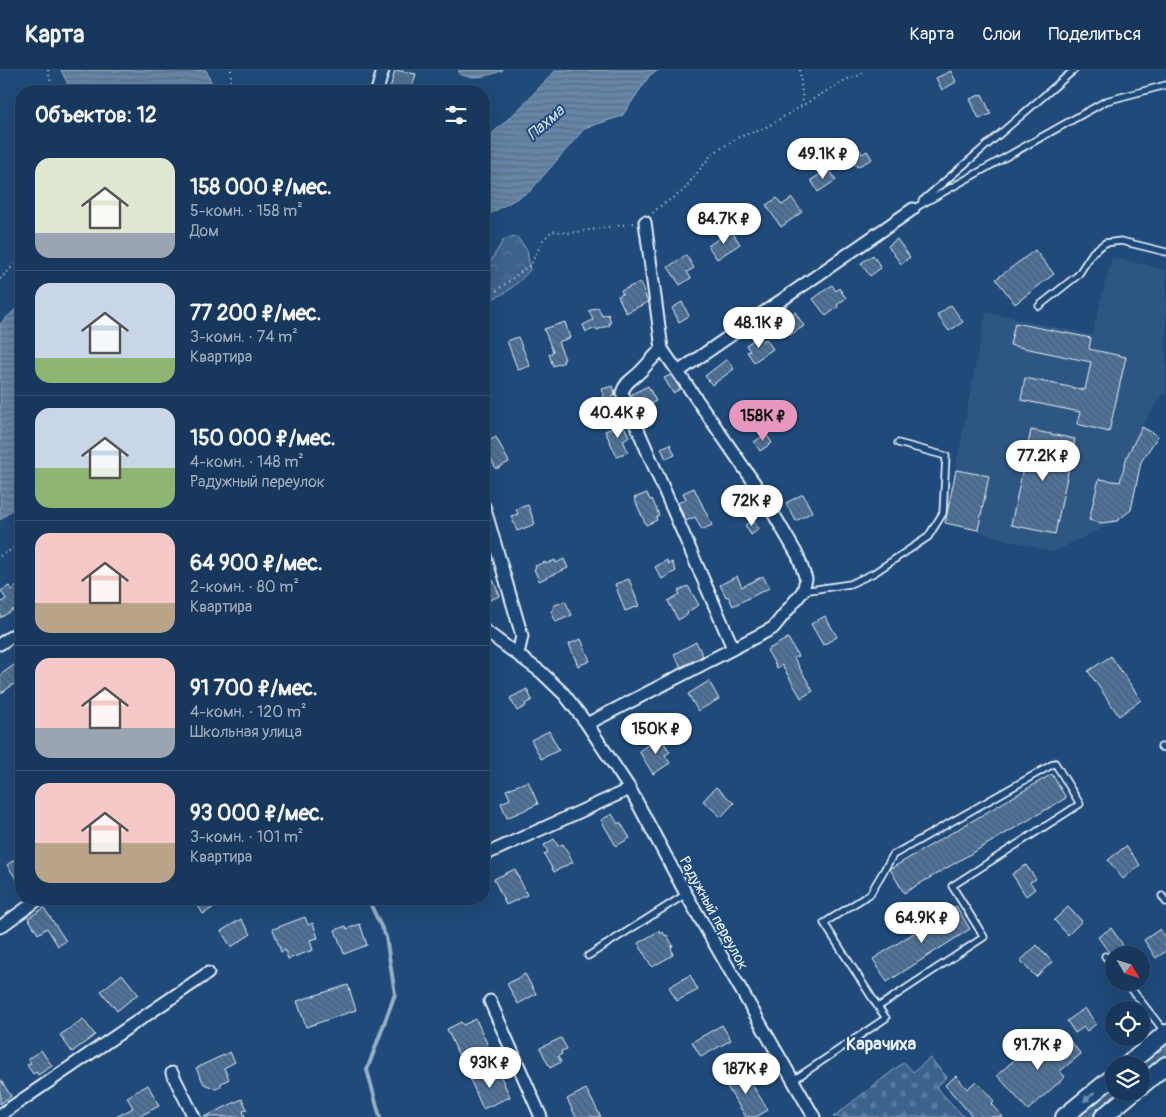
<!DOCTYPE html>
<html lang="ru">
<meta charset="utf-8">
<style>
body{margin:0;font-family:Pangolin,sans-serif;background:#244365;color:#f1f3f6;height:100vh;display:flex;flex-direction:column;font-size:19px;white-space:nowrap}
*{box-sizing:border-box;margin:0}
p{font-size:16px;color:#9eacbb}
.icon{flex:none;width:28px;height:28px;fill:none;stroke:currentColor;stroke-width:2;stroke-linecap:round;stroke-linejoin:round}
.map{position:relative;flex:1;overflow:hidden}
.details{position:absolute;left:15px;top:15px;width:475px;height:820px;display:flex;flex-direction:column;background:#17385c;border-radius:20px;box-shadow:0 5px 20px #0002,0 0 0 1px #365272}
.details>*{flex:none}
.needle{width:32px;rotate:128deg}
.tools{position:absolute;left:1105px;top:876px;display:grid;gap:10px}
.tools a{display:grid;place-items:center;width:45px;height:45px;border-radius:50%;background:#17385c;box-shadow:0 5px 20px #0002,0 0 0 1px #365272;font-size:25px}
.price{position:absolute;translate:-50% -42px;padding:0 11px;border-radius:18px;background:#fff;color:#222;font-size:16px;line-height:32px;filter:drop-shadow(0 1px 2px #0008)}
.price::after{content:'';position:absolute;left:50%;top:30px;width:15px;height:11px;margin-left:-8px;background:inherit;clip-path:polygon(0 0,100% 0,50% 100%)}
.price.selected{background:#e797bd;color:#111}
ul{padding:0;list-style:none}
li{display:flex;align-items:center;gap:15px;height:125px;padding:0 20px}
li+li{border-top:1px solid #365272}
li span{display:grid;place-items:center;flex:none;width:140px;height:100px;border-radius:15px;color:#555}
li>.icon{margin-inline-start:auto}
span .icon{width:60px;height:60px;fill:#fffc;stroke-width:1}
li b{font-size:21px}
h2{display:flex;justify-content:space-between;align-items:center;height:60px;padding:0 20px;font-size:21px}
header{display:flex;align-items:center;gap:30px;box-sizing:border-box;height:70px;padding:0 25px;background:#17385c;border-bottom:1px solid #365272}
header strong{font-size:24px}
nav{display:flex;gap:28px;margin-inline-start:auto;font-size:18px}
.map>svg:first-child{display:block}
</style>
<header>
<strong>Карта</strong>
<nav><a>Карта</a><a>Слои</a><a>Поделиться</a></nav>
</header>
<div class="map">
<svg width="1166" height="1047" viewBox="0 0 1166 1047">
<defs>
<pattern id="forest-crowns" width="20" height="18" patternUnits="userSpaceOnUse" patternTransform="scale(1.25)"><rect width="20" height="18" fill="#3c628c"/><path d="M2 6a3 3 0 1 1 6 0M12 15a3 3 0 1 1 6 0" fill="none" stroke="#58799d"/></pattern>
<pattern id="cemetery-stones" width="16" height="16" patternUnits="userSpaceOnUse" patternTransform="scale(1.25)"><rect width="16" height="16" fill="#3c628c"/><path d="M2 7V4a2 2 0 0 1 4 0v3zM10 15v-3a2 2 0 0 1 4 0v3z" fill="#58799d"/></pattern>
<pattern id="water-rules" width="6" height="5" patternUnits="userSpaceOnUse" patternTransform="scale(1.25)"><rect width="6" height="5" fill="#6685a7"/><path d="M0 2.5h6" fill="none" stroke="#596d82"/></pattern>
<pattern id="building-back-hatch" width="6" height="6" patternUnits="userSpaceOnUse" patternTransform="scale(1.25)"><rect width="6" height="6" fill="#517399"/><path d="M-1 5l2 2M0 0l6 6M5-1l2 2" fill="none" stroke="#4c5e72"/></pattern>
</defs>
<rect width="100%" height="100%" fill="#1f4a7a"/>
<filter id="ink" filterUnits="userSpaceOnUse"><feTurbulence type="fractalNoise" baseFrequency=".02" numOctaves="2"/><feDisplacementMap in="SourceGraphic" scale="10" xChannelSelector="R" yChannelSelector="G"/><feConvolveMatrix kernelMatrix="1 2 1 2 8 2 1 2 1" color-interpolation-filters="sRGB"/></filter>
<g filter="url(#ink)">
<path fill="#2e5683" d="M1112 187 1166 200V324H1163L1142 356 1158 366 1141 392 1117 451 1053 482 945 453 986 242 1092 265Z"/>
<path fill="#3c628c" stroke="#92aac2" d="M1166 973V983L1141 1004V995H1139Z
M1114 1016V1022L1118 1023 1089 1047H1076Z"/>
<path fill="url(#forest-crowns)" stroke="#92aac2" d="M517 167 527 180 530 200C518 213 502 230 484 229V195L489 194 504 169Z"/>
<path fill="url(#cemetery-stones)" stroke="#92aac2" d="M930 988 947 1007 936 1017 964 1047H833L904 992 913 1002Z"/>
<path fill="url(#water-rules)" stroke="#9ab0c7" d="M61 0H206L215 21H71Z
M459 0H503C490 6 472 10 459 4Z
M556 0H659L650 5 622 46 585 58 530 121 484 147V71L520 38Z
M21 234V435H18L0 450V254Z"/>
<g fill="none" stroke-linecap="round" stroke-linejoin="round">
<path stroke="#9ab0c7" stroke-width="4" d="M368 829 386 867 395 924 367 1000 380 1047"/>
</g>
<path fill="url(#building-back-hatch)" stroke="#e8f1f8" d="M395 0 416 4 411 21H401L390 18Z
M951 1 956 12 942 20 936 8Z
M982 24 991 44 979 49 970 29Z
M860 80 862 84 867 81 872 89 857 97 851 86Z
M829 99 836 110 818 122 811 110Z
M777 128 782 135 792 128 802 142 781 157 766 135Z
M731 160 740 174 717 189 708 176Z
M897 169 910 187 901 194 888 176Z
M1035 180 1054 204 1015 234 996 209Z
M686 185 694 198 687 202 691 208 680 215 668 197Z
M873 185 881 198 870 206 861 193Z
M640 212 648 232 626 243 618 226 623 224 621 221Z
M832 215 836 221 839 218 846 228 837 235 838 237 826 246 813 229Z
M682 232 689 246 679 252 672 238Z
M951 235 963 252 949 261 937 245Z
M598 237 602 246 608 244 611 252 609 253 610 255 597 260 596 258 586 262 583 255 593 250 589 241Z
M795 242 804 256 790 265 781 251Z
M565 252 570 268 558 272 565 289 563 290 564 292 553 296 549 284 553 282 544 259Z
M1015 253 1091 268 1089 279 1126 287 1109 362 1077 354 1080 342 1021 330 1025 308 1085 320 1091 292 1010 275Z
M759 266 763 271 766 269 773 279 754 292 747 282 750 281 746 275Z
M518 267 530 296 518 300 507 271Z
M727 289 734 299 712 315 705 306Z
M671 305 680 319 673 323 664 308Z
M613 316 615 326 604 329 602 319Z
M648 316 656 331 639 340 632 324Z
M623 354 629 367 623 370 628 382 617 387 605 361Z
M1142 357 1158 366 1141 392 1131 440 1117 451 1100 453 1089 450 1099 409 1120 412 1127 386Z
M1031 360 1075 369 1055 464 1011 455Z
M766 364 772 373 760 381 754 372Z
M496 367 509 392 496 399 484 375V374Z
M670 374 675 385 666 389 661 378Z
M956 400 989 406 978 460 945 453Z
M694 418 712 455 702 460 695 447 686 451 678 433 686 429 683 423Z
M647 423 650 430 652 429 659 445 656 447 657 450 646 455 634 428Z
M803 424 812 442 796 451 786 433Z
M528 435 535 454 517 461 511 446 518 444 516 439Z
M753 450 759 459 751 465 745 455Z
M564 489 568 498 539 511 534 499 536 498 535 496 545 492 546 494 555 490 556 493Z
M667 490 668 494 672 492 676 501 662 509 655 497Z
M737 506 742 517 763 506 769 518 733 536 728 526 726 527 720 515Z
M629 509 639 536 625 541 615 514Z
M493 510 500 526 484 532V514Z
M9 516 11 520 17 516 21 524V535L0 548V533L6 529 1 521Z
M688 516 699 535 687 542 688 544 678 550 668 531 680 524 678 521Z
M565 531 572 545 556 552 551 541 554 539 553 536Z
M825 546 837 567 823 575 811 554Z
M788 568 798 586 794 588 813 621 801 628 782 595 777 598 767 580Z
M581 569 590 591 578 596 569 574Z
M696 572 703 586 681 597 674 584Z
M1111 586 1141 630 1119 646 1088 601Z
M14 595 21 605V609L0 624V605Z
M709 611 719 629 698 641 688 624Z
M527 619 532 630 525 634 526 636 517 641 510 628Z
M549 661 559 680 541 689 531 670Z
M660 667 670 682 665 685 670 693 653 704 639 681Z
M1052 704 1066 728 904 823 890 799Z
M528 711 538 734 507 748 501 733 510 729 506 720Z
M716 717 734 733 721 747 703 731Z
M612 744 618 754 620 752 630 768 616 776 601 750Z
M554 769 558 776 563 774 573 792 554 802 544 784 548 782 544 775Z
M1126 776 1140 795 1123 809 1108 790Z
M21 785V816L7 795Z
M1026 795 1036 809 1030 812 1035 819 1026 826 1012 804Z
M515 799 527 825 506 835 494 809Z
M206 829H227L203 844 197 834Z
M956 836 970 859 887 912 873 889Z
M1068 837 1082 851 1068 865 1054 850Z
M44 838 66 871 58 876 47 858 38 864 28 848Z
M305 847 308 855 313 853 318 868 310 870 313 880 288 889 285 880 281 882 273 859Z
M241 849 251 864 231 877 221 861Z
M360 854 367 875 344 884 335 860 346 856 347 859Z
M1111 858 1123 875 1110 884 1098 867Z
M1160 859 1166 868V881L1156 888 1144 870Z
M659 861 661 864 663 862 665 866 667 865 673 876 671 877 673 885 652 897 638 873Z
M1037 875 1052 892 1036 907 1020 891Z
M122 904 138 924 117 941 101 921Z
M525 904 536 924 518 934 507 914Z
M690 905 698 920 677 931 669 917Z
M348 915 356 940 306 957 297 931Z
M1085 938 1096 954 1087 961 1084 957 1075 963 1067 951Z
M83 949 95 965 72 982 60 965Z
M476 949 488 976 460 988 447 959 461 952 463 955Z
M722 955 731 970 701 987 692 972Z
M1065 965 1081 984 1060 1001 1065 1007 1028 1040 997 1005 1035 972 1044 983Z
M561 968 567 979 561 981 562 984 558 986 561 992 550 998 540 978Z
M41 980 52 996 38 1005 36 1002 33 1004 27 995 31 993 28 989Z
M230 982 235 992 224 998 229 1009 220 1014 222 1016 216 1019 204 1014 196 998Z
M498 1000 510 1027 483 1039 470 1009 484 1003 485 1005Z
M743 1000 768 1040 756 1047H746L724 1012Z
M956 1006 967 1019 976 1011 994 1031 991 1034 1003 1047H973L945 1015Z
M0 1009 11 1026 0 1034Z
M148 1015 159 1036 138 1047H116L133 1038 127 1027Z
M586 1019 601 1047H576L567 1029Z
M242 1029 247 1039 243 1041 245 1047H204Z"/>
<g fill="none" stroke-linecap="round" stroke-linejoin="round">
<g stroke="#e8f1f8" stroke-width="9">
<path id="lane" d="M922 131 1074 0
M913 139 1106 31 1166 15
M1039 236 1078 205 1093 182 1105 173 1121 171 1166 182
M803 521 850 514 874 503 928 467 943 443 946 386 898 373
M1161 677 1166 678
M1162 826 1166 832
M588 886 686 824
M1105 886 1114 897
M1126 912 1164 961
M792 1011 886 948 878 937 984 867 952 816 1080 734 1055 693 893 785 870 824 824 853 878 937"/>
</g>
<g stroke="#e8f1f8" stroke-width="15">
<path id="street" d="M377 21 383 0
M662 279C654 286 648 294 640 302 633 309 625 312 622 323L733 578
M678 302 913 139
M484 436 522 566 518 584
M484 560 541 602 564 624 587 654 630 719 686 824 814 1047
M0 574 21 560
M587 654 773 558 803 521 806 509 798 486 762 424 662 279 645 152
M484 785 630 719
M0 857 39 829
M490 931 541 1047
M172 1003 194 1047
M0 1045 208 903"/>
</g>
<g stroke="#e8f1f8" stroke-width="20">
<path id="secondary" d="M1127 995 1166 963
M1141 1016 1166 995
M1064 1047 1114 1006
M1103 1047 1133 1022"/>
</g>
<path stroke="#e8f1f8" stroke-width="2" stroke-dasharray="1 4" stroke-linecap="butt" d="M48 0 51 13V21
M800 0 803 35
M230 21 231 0
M653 143 659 137 683 121 712 84 739 67 763 59 845 10 860 5 865 0
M0 209 21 188
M484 229 487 228 531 194 543 170 552 161 570 163 635 153
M0 486 21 474"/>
<use href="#lane" stroke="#1f4a7a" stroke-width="5.5"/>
<use href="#street" stroke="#1f4a7a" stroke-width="11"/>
<use href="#secondary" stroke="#1f4a7a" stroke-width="16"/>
</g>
<defs><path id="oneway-solid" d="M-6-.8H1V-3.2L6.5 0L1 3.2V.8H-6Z" transform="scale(1.25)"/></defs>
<use fill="#6f8dac" href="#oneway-solid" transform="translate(1089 1027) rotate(140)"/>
</g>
<g text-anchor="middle" stroke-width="4" stroke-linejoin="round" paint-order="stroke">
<g font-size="15" fill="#e8f1f8" stroke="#1f4a7a">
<text transform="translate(714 843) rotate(61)" y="5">Радужный переулок</text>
</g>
<g font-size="16" font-style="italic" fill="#d4e1ec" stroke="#1f4a7a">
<text transform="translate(545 52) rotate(-41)" y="6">Пахма</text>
</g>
<g font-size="18" font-weight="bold" fill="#e8f1f8" stroke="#1f4a7a">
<text x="881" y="980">Карачиха</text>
</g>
</g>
</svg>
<div class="tools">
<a><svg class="needle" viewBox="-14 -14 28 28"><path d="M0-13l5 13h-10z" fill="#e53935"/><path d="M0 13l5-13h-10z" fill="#9eacbb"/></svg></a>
<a><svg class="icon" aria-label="locate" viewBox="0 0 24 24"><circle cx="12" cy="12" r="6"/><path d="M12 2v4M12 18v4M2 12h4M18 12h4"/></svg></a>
<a><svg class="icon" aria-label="layers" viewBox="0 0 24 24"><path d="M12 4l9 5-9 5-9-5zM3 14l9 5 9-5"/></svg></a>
</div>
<b class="price" style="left:823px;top:110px">49.1K ₽</b>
<b class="price" style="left:724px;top:175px">84.7K ₽</b>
<b class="price" style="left:759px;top:279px">48.1K ₽</b>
<b class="price" style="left:618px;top:369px">40.4K ₽</b>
<b class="price selected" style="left:763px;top:372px">158K ₽</b>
<b class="price" style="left:1043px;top:412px">77.2K ₽</b>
<b class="price" style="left:752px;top:457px">72K ₽</b>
<b class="price" style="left:656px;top:685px">150K ₽</b>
<b class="price" style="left:922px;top:874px">64.9K ₽</b>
<b class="price" style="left:1038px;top:1001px">91.7K ₽</b>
<b class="price" style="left:490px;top:1019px">93K ₽</b>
<b class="price" style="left:746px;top:1025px">187K ₽</b>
<section class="details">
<h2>Объектов: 12<svg class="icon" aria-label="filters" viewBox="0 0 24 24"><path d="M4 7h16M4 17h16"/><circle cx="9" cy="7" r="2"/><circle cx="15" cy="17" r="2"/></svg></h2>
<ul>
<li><span style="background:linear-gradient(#dfe7d0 75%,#9aa5b1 0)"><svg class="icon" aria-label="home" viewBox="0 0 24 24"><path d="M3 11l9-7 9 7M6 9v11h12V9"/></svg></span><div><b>158 000 ₽/мес.</b><p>5-комн. · 158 m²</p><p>Дом</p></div></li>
<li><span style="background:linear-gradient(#c9d6e8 75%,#8fb573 0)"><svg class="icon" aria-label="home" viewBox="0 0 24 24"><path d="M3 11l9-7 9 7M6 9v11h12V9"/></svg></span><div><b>77 200 ₽/мес.</b><p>3-комн. · 74 m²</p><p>Квартира</p></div></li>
<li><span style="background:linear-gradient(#c9d6e8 60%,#8fb573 0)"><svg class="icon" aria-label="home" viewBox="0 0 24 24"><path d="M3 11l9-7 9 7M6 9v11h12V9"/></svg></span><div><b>150 000 ₽/мес.</b><p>4-комн. · 148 m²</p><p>Радужный переулок</p></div></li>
<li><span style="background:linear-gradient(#f6c9c9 70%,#b9a48a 0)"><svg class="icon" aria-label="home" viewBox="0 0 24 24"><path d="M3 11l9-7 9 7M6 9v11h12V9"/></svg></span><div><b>64 900 ₽/мес.</b><p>2-комн. · 80 m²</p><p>Квартира</p></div></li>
<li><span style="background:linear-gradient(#f6c9c9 70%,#9aa5b1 0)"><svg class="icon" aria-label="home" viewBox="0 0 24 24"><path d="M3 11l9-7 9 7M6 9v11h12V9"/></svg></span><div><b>91 700 ₽/мес.</b><p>4-комн. · 120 m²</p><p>Школьная улица</p></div></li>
<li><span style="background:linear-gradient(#f6c9c9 60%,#b9a48a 0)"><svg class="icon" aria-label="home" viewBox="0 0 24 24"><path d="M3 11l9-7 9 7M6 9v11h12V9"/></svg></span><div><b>93 000 ₽/мес.</b><p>3-комн. · 101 m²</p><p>Квартира</p></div></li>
</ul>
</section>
</div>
